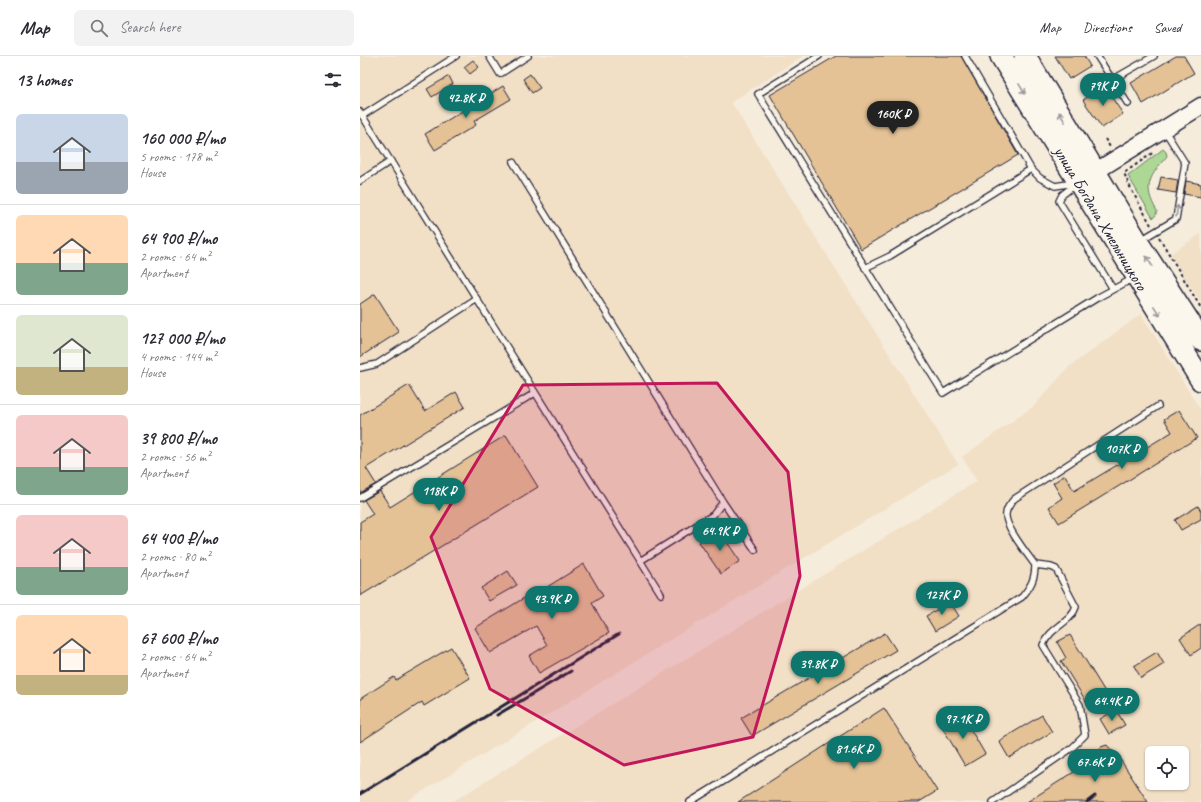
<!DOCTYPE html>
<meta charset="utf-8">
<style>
body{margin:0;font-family:Caveat,sans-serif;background:#f2f2f3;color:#2b2b33;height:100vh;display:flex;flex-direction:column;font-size:15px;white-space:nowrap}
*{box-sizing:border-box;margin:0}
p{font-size:13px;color:#7c7c81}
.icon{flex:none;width:22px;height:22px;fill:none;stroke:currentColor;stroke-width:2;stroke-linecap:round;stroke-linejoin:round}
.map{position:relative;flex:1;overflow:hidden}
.sheet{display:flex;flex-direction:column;background:#fff;width:360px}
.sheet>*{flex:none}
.controls{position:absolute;left:785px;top:690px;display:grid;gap:8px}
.controls a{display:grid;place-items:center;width:44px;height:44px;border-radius:6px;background:#fff;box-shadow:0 1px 3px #0004;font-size:20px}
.price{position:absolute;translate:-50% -34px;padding:0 9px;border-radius:14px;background:#0f766e;color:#fff;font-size:13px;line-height:26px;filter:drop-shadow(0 1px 2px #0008)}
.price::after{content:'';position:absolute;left:50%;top:24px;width:12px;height:9px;margin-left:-6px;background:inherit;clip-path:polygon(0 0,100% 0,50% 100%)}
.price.active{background:#222;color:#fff}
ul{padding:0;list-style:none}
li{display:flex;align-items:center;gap:12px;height:100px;padding:0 16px}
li+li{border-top:1px solid #e1e1e2}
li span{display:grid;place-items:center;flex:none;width:112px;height:80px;border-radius:6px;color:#555}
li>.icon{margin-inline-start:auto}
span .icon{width:48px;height:48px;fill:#fffc;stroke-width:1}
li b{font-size:17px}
h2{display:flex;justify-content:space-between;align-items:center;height:48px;padding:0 16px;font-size:17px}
header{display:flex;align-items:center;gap:24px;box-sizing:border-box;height:56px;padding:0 20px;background:#fff;border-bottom:1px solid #e1e1e2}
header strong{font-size:19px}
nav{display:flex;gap:22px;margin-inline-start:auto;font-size:14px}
.search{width:280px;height:36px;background:#f2f2f3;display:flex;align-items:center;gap:10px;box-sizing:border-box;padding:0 14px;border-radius:6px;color:#7c7c81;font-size:15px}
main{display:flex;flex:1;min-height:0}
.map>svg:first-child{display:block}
</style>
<header>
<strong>Map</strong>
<div class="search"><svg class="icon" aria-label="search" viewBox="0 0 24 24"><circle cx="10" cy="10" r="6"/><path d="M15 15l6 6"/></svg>Search here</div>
<nav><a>Map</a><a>Directions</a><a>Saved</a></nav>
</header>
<main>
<section class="sheet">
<h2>13 homes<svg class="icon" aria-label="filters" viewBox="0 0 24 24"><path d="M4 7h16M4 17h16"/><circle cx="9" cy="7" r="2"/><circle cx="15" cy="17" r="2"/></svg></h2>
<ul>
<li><span style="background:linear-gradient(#c9d6e8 60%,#9aa5b1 0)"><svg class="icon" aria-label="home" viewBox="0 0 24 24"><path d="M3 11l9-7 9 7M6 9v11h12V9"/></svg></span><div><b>160 000 ₽/mo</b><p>5 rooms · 178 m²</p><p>House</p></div></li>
<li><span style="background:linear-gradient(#ffd9b3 60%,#7fa58c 0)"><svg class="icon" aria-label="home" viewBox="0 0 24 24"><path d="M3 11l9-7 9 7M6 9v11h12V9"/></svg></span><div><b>64 900 ₽/mo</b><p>2 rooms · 64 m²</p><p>Apartment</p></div></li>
<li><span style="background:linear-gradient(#dfe7d0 65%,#c2b280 0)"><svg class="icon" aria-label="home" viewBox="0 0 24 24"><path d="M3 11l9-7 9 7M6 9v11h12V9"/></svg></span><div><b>127 000 ₽/mo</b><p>4 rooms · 144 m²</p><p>House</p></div></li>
<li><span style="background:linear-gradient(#f6c9c9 65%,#7fa58c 0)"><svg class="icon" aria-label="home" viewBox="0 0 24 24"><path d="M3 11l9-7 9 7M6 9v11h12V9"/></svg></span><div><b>39 800 ₽/mo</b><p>2 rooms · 56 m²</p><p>Apartment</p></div></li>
<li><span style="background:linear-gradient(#f6c9c9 65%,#7fa58c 0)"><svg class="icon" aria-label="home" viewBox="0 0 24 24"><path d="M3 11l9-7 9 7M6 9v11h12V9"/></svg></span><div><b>64 400 ₽/mo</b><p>2 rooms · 80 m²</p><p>Apartment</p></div></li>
<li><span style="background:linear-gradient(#ffd9b3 75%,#c2b280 0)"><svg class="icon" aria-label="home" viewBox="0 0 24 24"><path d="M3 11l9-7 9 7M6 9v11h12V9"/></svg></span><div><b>67 600 ₽/mo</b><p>2 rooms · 64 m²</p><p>Apartment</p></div></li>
</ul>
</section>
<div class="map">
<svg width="841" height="746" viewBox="0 0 841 746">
<rect width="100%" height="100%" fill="#f6ecdb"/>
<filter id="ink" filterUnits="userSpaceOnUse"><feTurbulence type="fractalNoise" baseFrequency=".025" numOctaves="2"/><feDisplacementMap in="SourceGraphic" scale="8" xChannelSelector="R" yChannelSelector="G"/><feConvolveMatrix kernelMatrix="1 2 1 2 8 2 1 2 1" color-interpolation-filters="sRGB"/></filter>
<g filter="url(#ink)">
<path fill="#f1dfc6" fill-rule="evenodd" d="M0 0H443L371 46 598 408 45 746H0Z
M841 178V247L810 198Z
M781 258 841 355V746H92L617 425 602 401 674 350 709 311ZM792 697H822V727H792Z"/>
<path fill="#add795" stroke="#687c68" d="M803 93 806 96 807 100C790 120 782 130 797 155L796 159 793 162 768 120Z"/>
<path fill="#e4c296" stroke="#22223b" d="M476 0H601L658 99 501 193 410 39Z
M695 0H724L730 10 709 23Z
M816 0H824L834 17 783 48 771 27Z
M113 4 119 11 110 18 104 11Z
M170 18 180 32 172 37 163 23Z
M89 20 93 28 72 41 67 33Z
M143 30 151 43 114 65 116 69 75 94 65 78Z
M744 30 763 58 742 72 723 44Z
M801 121 818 124 816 137 798 134Z
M826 125 841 128V141L824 138Z
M15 238 39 276 0 301V248Z
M49 329 65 355 96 336 105 351 6 412 16 428 0 437V359Z
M819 354 837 382 699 467 689 451 702 442 693 427 705 419 714 435 812 376 804 363Z
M146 379 178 431 0 540V466L13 458 4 444 20 435 30 451Z
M838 450 841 455V463L821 474 815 464Z
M358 473 380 505 361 518 339 486Z
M224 508 243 540 232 547 249 577 179 617 169 600 187 589 176 570 130 597 115 572 164 542 166 544Z
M148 515 157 529 129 545 121 532Z
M590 546 599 560 575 575 566 560Z
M841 568V592L831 599 820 582Z
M525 577 536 594 392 680 381 662Z
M710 579 747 639 729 650 701 605 706 602 697 586Z
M91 591 110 622 64 650 62 646 0 686V643L34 621 36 624Z
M797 596 804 608 781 622 774 610Z
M524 652 577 735 559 746H378Z
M756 654 765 669 749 678 740 663Z
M601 657 625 698 605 710 581 669Z
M682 659 692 676 649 702 639 685Z
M747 689 752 695V708L760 703 788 746H667L714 716 716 708 724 705 729 698 737 697 741 691Z"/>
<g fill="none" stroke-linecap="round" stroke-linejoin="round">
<g stroke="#22223b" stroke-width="8">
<path id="lane" d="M129 0 140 18 168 0
M459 0 398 38 583 337 737 242 774 222
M605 0 671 113 680 122 695 130 714 127
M737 0 768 48
M752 24 794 0
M0 56 301 538
M2 60 96 0
M153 106 363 446 353 459 280 505
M0 125 31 105
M716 128 702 139 699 145 753 233
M781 184 816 163 825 107 805 75
M505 212 530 200 671 113
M0 312 17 308 117 243
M0 442 175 337
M363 446 395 494
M330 746 662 541C671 530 675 523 675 509
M633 746 712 692 725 679 720 649 683 589C690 571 711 567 716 551L696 513 691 511 675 509C668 499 646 472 646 460 645 454 650 448 654 443L798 350"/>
</g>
<g stroke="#22223b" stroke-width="19">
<path id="secondary" d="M725 122 841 50"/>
</g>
<g stroke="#22223b" stroke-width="24">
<path id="highway" d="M641 0 841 324
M665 0 778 187 841 284"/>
</g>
<path stroke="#22223b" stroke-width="2" stroke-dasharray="3 3" stroke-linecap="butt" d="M745 83 750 91
M791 169 771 133 764 117 794 96
M799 181 841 252"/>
<use href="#lane" stroke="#fbf7ec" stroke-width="5.5"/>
<use href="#secondary" stroke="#fbf7ec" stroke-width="16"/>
<use href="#highway" stroke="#fbf7ec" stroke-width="21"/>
<path stroke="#22223b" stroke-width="3" d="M137 659 211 615
M0 738 259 578
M727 746 735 740"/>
</g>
<defs><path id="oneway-shaft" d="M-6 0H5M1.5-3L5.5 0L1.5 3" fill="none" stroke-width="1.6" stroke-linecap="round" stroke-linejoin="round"/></defs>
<g stroke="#99979c">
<use href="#oneway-shaft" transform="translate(662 33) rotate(59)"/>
<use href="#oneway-shaft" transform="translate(702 61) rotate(-121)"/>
<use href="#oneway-shaft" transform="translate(817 155) rotate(-81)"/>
<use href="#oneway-shaft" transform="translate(789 205) rotate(-123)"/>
<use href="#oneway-shaft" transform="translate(797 255) rotate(58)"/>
</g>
</g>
<path fill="#c2185b" fill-opacity="0.2" stroke="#c2185b" stroke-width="3" stroke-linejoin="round" d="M357 327 428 416 440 520 393 681 264 709 130 633 71 481 163 329Z"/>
<g text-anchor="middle" stroke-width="3" stroke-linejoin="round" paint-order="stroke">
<g font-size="17" fill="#22223b" stroke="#fbf7ec">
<text transform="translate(741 162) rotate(59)" y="6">улица Богдана Хмельницкого</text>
</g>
</g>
</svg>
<div class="controls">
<a><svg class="icon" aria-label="locate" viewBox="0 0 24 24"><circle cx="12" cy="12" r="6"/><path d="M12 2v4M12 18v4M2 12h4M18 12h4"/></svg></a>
</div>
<b class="price" style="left:743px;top:51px">79K ₽</b>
<b class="price" style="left:106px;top:63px">42.8K ₽</b>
<b class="price active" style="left:533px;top:79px">160K ₽</b>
<b class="price" style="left:762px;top:414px">107K ₽</b>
<b class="price" style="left:79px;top:456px">118K ₽</b>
<b class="price" style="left:360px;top:496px">64.9K ₽</b>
<b class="price" style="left:582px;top:560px">127K ₽</b>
<b class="price" style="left:192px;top:564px">43.9K ₽</b>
<b class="price" style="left:458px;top:629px">39.8K ₽</b>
<b class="price" style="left:752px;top:666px">64.4K ₽</b>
<b class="price" style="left:603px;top:684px">97.1K ₽</b>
<b class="price" style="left:494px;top:714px">81.6K ₽</b>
<b class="price" style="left:735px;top:727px">67.6K ₽</b>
</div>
</main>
